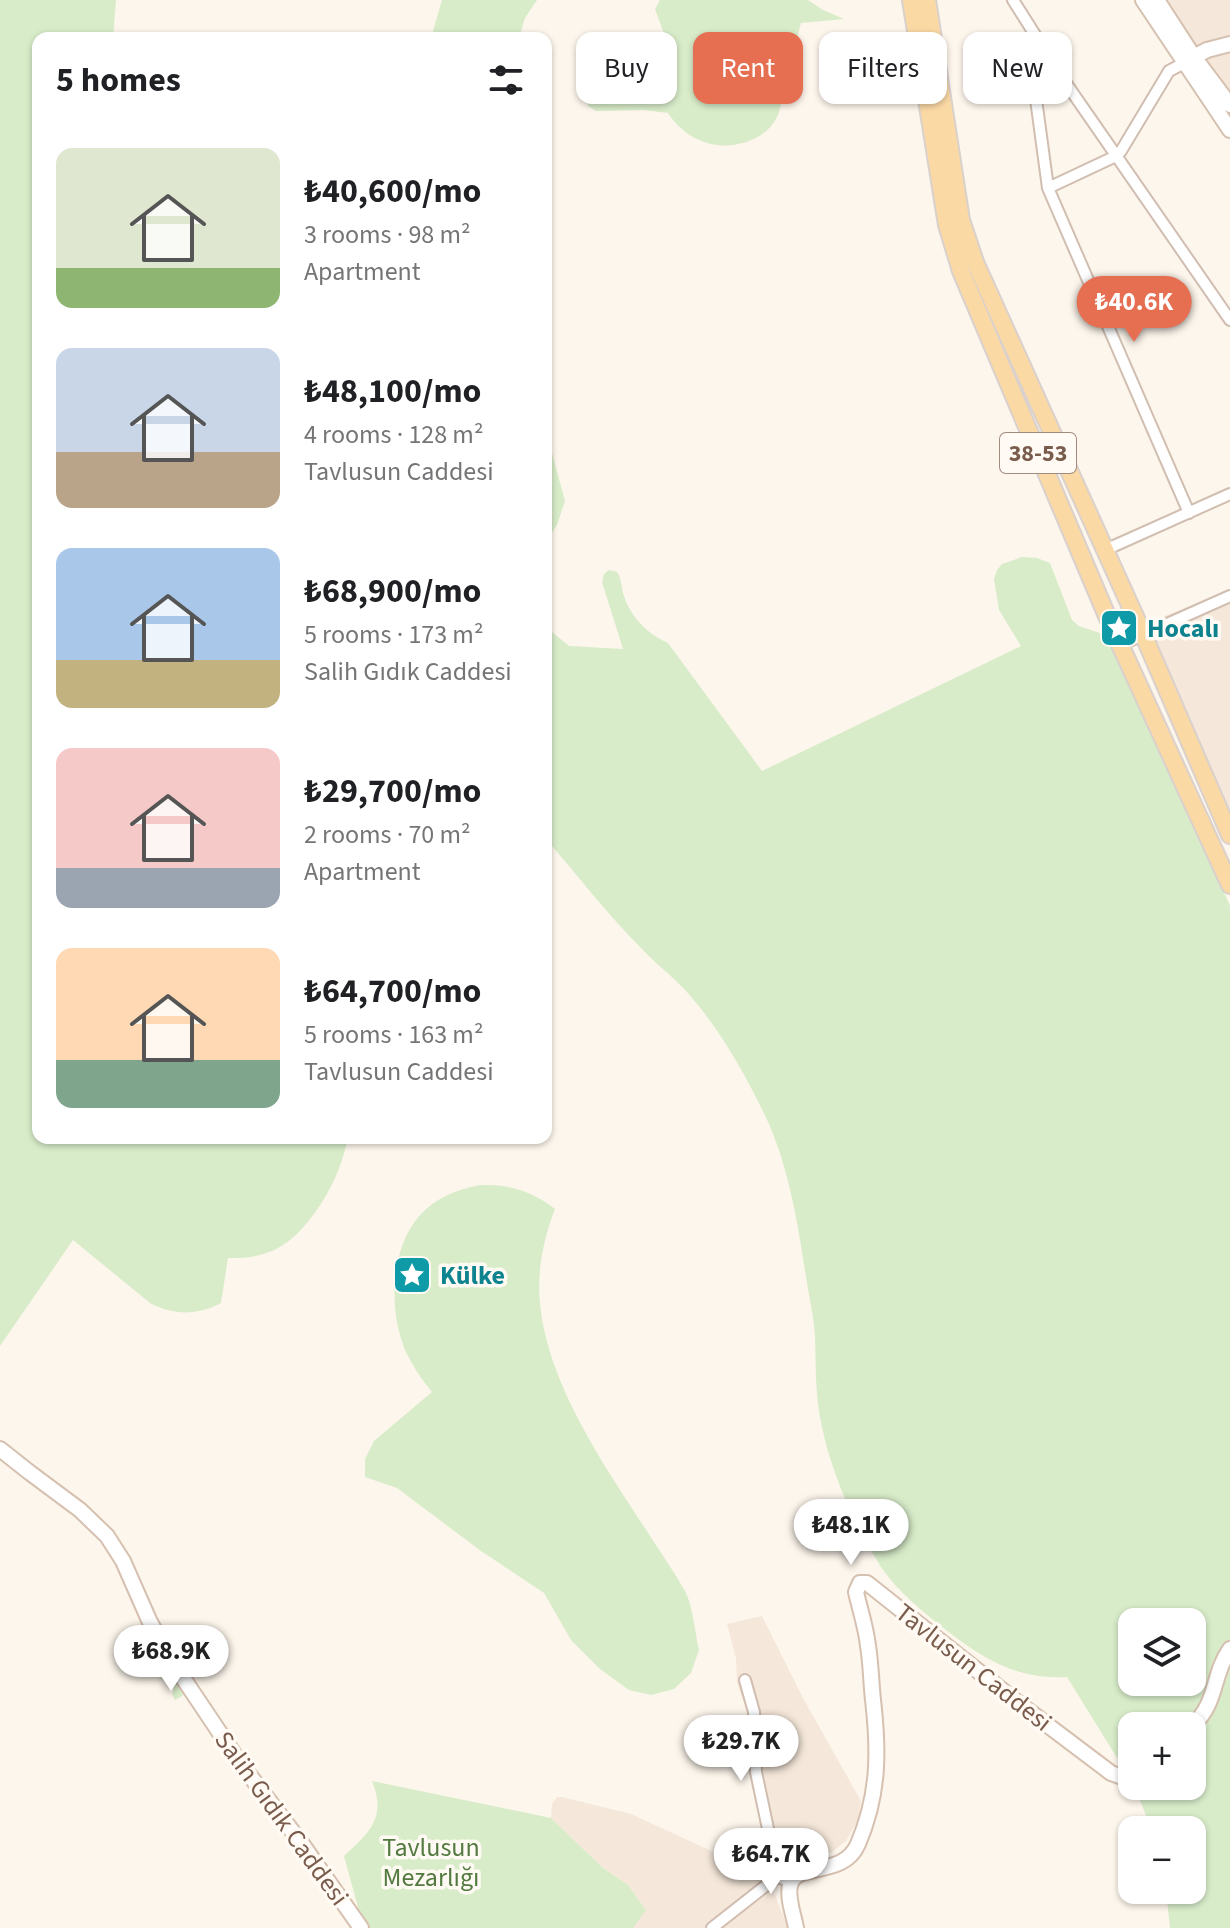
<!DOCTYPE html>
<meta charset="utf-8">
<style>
body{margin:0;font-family:"Source Sans 3",sans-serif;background:#f2f2f2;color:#202124;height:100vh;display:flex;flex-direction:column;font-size:30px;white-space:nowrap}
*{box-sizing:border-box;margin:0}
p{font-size:26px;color:#757577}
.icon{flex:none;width:44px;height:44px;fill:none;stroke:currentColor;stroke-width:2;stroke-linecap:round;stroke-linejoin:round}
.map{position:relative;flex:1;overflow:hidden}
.panel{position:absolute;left:32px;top:32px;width:520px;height:1112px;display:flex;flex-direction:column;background:#fff;border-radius:16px;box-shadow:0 2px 6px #0004}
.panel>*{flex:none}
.top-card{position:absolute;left:576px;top:32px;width:534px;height:72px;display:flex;gap:16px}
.tools{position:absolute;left:1118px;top:1608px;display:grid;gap:16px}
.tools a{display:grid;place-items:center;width:88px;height:88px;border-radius:16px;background:#fff;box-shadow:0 2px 6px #0004;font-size:40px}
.price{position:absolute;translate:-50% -68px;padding:0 18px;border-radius:28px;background:#fff;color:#222;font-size:26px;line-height:52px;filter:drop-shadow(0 2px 4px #0008)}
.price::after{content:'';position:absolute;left:50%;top:48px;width:24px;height:18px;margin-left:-12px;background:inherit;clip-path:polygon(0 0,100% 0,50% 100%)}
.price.active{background:#e76f51;color:#fff}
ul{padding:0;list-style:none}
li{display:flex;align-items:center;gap:24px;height:200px;padding:0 24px}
li span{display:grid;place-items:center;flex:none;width:224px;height:160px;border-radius:16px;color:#555}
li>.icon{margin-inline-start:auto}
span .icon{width:96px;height:96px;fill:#fffc;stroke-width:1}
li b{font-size:34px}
h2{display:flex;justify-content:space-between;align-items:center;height:96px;padding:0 24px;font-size:34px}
.chip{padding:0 28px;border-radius:16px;background:#fff;box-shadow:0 2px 6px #0004;font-size:28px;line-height:72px}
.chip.active{background:#e76f51;color:#fff}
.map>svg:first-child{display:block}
</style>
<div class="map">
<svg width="1230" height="1928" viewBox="0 0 1230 1928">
<rect width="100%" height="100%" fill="#fdf6ec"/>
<path fill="#f5e8da" d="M1150 0H1230V118Z
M1230 590V830L1140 626Z
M762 1616 803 1698 861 1801 859 1818 846 1841 832 1852 816 1859H793L782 1855 748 1765 751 1741 749 1717 737 1683 736 1658 727 1624Z
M557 1797H562L631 1814 768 1877 788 1928H633L646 1910 628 1885 603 1868 551 1818 552 1804Z"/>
<path fill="#d8ecc9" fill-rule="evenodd" d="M0 0H116L113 38H38V1138H348C342 1165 332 1189 316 1211 292 1245 270 1259 228 1258L221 1303C197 1316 173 1315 150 1303L73 1240 0 1346Z
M442 0H537L525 18 519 38H431Z
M660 0H808L823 10 844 19 801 23C795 45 790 67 784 89 782 98 781 110 776 119 766 138 739 148 718 145 697 143 679 130 668 113L644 110 596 111 588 106 587 99 593 92C622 89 643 95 672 84V56L655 9Z
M546 431 565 501 557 525 546 541Z
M1022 557 1037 558 1050 563 1072 620 1079 626 1112 637 1230 906V1928H1170L1166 1890H1192V1830H1152L1134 1786H1192V1726H1132V1782L1067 1677C1017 1680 984 1659 946 1630 923 1612 897 1591 881 1567 854 1525 830 1470 821 1422 815 1393 816 1366 815 1337 814 1317 809 1297 806 1277 798 1225 790 1173 769 1124 747 1077 721 1030 686 991 672 976 656 964 642 949 608 915 578 876 546 839V627L569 646 623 649 602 582 604 574 609 570 617 572C622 579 621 588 624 596 631 618 648 634 668 643L762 771 1021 646 999 610 994 579 997 570 1002 564ZM1132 1622H1192V1682H1132Z
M480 1185C509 1184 532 1191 555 1209 543 1240 537 1271 540 1304 548 1387 608 1471 652 1539 663 1556 675 1573 685 1591 693 1606 695 1633 699 1650L691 1673 674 1689 651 1695 629 1690 600 1669 571 1640 544 1593 481 1551 397 1488 365 1477V1459L374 1441 432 1392C421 1379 412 1365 405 1350 397 1329 393 1306 395 1283 399 1228 425 1195 480 1185Z
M159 1648 187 1693 175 1700 172 1694C180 1679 165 1667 150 1668 143 1668 136 1671 129 1673L126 1664 142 1658Z
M372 1781 551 1818 603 1868 628 1885 646 1910 633 1928H370L359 1911 344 1856C369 1833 387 1818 372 1781Z"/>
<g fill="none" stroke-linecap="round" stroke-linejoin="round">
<g stroke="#d1beb0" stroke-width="14">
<path id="street" d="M1013 0 1061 76 1230 320
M1033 32 1028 40 1048 188 1189 513
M1048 188 1116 156 1121 151 1169 71 1184 63
M1105 550 1230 494
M1120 645 1230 596
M745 1680 754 1712 756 1772 778 1876
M712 1928 778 1876 783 1879"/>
</g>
<g stroke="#d6c0b0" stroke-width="18">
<path id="secondary" d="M1143 0 1230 130
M1157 0 1194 57 1230 105
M1188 60 1207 50 1230 44
M0 1449 29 1472 80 1510 107 1536 123 1561 149 1620 169 1657 238 1760 302 1844 361 1928
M1192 1726C1218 1703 1212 1674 1230 1649
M796 1928C794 1916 787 1898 790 1886 794 1861 843 1879 858 1844 879 1795 879 1752 873 1700 871 1682 871 1664 868 1646 866 1627 860 1610 856 1592L860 1583H867L1017 1702 1111 1773 1122 1777 1132 1775"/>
</g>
<g stroke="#dad1cd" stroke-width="20">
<path id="primary" d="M911 0 947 225 961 271 1107 616 1230 885
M927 0 961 220 975 262 1143 634 1230 835"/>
</g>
<use href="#street" stroke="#fff" stroke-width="10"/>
<use href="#secondary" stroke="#fff" stroke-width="14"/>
<use href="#primary" stroke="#fbd9a5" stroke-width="16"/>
</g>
<defs>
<g id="sight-square" transform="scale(2)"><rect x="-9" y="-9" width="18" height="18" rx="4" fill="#0f9aa8" stroke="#fffaf3"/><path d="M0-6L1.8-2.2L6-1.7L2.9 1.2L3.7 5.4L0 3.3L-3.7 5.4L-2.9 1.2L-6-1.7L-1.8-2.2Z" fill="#fff"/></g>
</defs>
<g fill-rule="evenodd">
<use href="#sight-square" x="1119" y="628"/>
<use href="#sight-square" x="412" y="1275"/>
</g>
<g text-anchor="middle" stroke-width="7" stroke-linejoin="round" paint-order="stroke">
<rect fill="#fffaf3" stroke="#a28b7f" stroke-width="2" x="1000" y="433" width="76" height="40" rx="6"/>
<g font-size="24" font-weight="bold" fill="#7a5c4d">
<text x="1038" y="461">38-53</text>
</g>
<g font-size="26" font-weight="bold" fill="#0d838f" stroke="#fffaf3" text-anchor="start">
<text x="1147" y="637">Hocalı</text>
<text x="440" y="1284">Külke</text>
</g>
<g font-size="26" fill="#7a5c4d" stroke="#fffaf3">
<text transform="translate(974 1667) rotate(38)" y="9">Tavlusun Caddesi</text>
<text transform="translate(282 1818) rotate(54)" y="9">Salih Gıdık Caddesi</text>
</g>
<g font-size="26" fill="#537a41" stroke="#fffaf3">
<text x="431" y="1856">Tavlusun<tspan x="431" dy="30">Mezarlığı</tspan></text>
</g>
</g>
</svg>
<div class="tools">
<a><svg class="icon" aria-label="layers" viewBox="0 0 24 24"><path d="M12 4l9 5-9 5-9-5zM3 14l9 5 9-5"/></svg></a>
<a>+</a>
<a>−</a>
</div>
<b class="price active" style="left:1134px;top:344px">₺40.6K</b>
<b class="price" style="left:851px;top:1567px">₺48.1K</b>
<b class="price" style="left:171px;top:1693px">₺68.9K</b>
<b class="price" style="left:741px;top:1783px">₺29.7K</b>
<b class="price" style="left:771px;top:1896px">₺64.7K</b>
<div class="top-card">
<a class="chip">Buy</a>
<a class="chip active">Rent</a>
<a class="chip">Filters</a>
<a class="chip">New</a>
</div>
<section class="panel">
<h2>5 homes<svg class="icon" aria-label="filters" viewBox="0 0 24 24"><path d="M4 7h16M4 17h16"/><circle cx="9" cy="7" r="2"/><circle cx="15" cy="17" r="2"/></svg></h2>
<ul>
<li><span style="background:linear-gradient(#dfe7d0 75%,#8fb573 0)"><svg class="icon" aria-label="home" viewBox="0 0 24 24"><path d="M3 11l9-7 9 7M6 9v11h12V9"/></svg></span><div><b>₺40,600/mo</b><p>3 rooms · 98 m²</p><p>Apartment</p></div></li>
<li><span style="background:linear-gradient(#c9d6e8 65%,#b9a48a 0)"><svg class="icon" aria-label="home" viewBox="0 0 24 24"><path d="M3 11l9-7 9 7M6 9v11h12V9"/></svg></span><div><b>₺48,100/mo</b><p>4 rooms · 128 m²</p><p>Tavlusun Caddesi</p></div></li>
<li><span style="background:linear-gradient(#a9c7e8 70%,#c2b280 0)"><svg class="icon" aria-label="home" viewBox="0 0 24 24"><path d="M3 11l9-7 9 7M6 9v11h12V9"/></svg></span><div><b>₺68,900/mo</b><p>5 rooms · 173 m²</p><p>Salih Gıdık Caddesi</p></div></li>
<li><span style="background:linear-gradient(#f6c9c9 75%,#9aa5b1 0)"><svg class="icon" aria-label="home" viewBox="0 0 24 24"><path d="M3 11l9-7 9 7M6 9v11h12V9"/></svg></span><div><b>₺29,700/mo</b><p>2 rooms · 70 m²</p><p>Apartment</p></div></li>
<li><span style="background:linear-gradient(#ffd9b3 70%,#7fa58c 0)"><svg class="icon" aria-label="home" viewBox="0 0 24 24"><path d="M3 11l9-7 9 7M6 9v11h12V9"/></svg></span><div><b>₺64,700/mo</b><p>5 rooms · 163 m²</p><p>Tavlusun Caddesi</p></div></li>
</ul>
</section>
</div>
